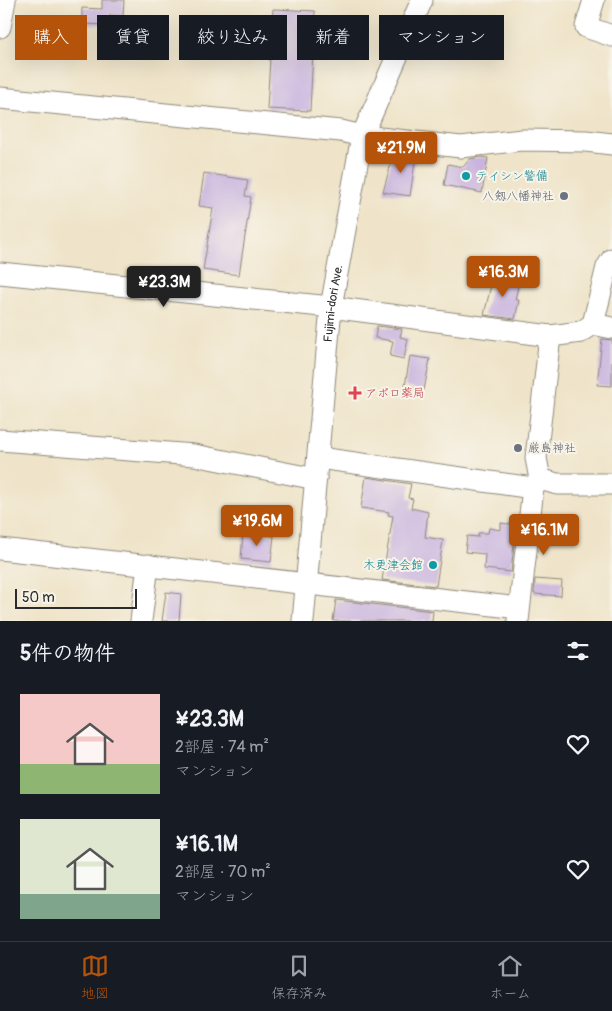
<!DOCTYPE html>
<html lang="ja">
<meta charset="utf-8">
<style>
body{margin:0;font-family:Pangolin,"Klee One",sans-serif;background:#242831;color:#f1f3f6;height:100vh;display:flex;flex-direction:column;font-size:19px;white-space:nowrap}
*{box-sizing:border-box;margin:0}
p{font-size:16px;color:#9ea1a6}
.icon{flex:none;width:28px;height:28px;fill:none;stroke:currentColor;stroke-width:2;stroke-linecap:round;stroke-linejoin:round}
.map{position:relative;height:621px;overflow:hidden}
.drawer{display:flex;flex-direction:column;background:#171b24;flex:1}
.drawer>*{flex:none}
.banner{position:absolute;left:15px;top:15px;width:582px;height:45px;display:flex;gap:10px}
.scale{position:absolute;left:15px;bottom:12px;width:122px;box-sizing:border-box;padding-left:5px;border:2px solid #2b2b2b;border-top:0;font-size:14px;line-height:18px;white-space:nowrap;color:#2b2b2b;-webkit-text-stroke:4px #f7f3e8;paint-order:stroke}
.price{position:absolute;translate:-50% -42px;padding:0 11px;border-radius:5px;background:#b45309;color:#fff;font-size:16px;line-height:32px;filter:drop-shadow(0 1px 2px #0008)}
.price::after{content:'';position:absolute;left:50%;top:30px;width:15px;height:11px;margin-left:-8px;background:inherit;clip-path:polygon(0 0,100% 0,50% 100%)}
.price.selected{background:#222;color:#fff}
ul{padding:0;list-style:none}
li{display:flex;align-items:center;gap:15px;height:125px;padding:0 20px}
li span{display:grid;place-items:center;flex:none;width:140px;height:100px;border-radius:0px;color:#555}
li>.icon{margin-inline-start:auto}
span .icon{width:60px;height:60px;fill:#fffc;stroke-width:1}
li b{font-size:21px}
h2{display:flex;justify-content:space-between;align-items:center;height:60px;padding:0 20px;font-size:21px}
.tag{padding:0 18px;border-radius:0px;background:#171b24;box-shadow:0 5px 20px #0002;font-size:18px;line-height:45px}
.tag.selected{background:#b45309;color:#fff}
.tabs{display:flex;justify-content:space-around;align-items:center;height:70px;border-top:1px solid #363941;background:#171b24;font-size:14px;color:#9ea1a6}
.tabs a{display:grid;justify-items:center;gap:2px}
.tabs .selected{color:#b45309}
.map>svg:first-child{display:block}
</style>
<div class="map">
<svg width="612" height="621" viewBox="0 0 612 621">
<rect width="100%" height="100%" fill="#f7f3e8"/>
<filter id="ink" filterUnits="userSpaceOnUse"><feTurbulence type="fractalNoise" baseFrequency=".02" numOctaves="2"/><feDisplacementMap in="SourceGraphic" scale="10" xChannelSelector="R" yChannelSelector="G"/><feConvolveMatrix kernelMatrix="1 2 1 2 8 2 1 2 1" color-interpolation-filters="sRGB"/></filter>
<filter id="wash" filterUnits="userSpaceOnUse"><feTurbulence type="fractalNoise" baseFrequency=".0096" numOctaves="4" result="noise"/><feDisplacementMap in="SourceGraphic" scale="20" xChannelSelector="R" yChannelSelector="G"/><feGaussianBlur stdDeviation="1.12" result="paint"/><feColorMatrix in="noise" values="0 0 0 0 0 0 0 0 0 0 0 0 0 0 0 0 0 1.4 0 .05"/><feComposite in="paint" operator="in"/></filter>
<g filter="url(#wash)">
<rect width="100%" height="100%" fill="#efe4c9"/>
<g id="blocks">
<path fill="#c9b4df" d="M102 0H124L123 16 110 15 109 25 82 24V8L102 9Z
M273 9 315 11 310 111 267 109Z
M394 152 416 155 410 196 383 192Z
M481 157 488 158 482 193 444 185 448 164 463 167 470 159Z
M204 173 248 180 245 196 251 197 239 275 203 270 213 208 199 206Z
M506 274 520 277 515 300H519L515 319 484 315 493 277 505 280Z
M377 326 402 329 400 337 408 339 404 359 390 356 393 341 375 338Z
M602 339 612 340V386L597 385Z
M410 356 430 359 424 390 405 386Z
M366 477 411 484 408 498 413 499 411 508 428 512 425 537 443 540 436 586 382 580 393 516 388 515 389 512 361 508Z
M501 523 516 525 511 572 484 569 485 554 465 552 467 536 478 537V533H488L489 528 501 530Z
M243 533 274 536 271 562 241 559Z
M535 579 562 581 561 596 534 594Z
M166 592 181 594 179 621H162Z
M336 600 433 611 432 621H333Z"/>
</g>
</g>
<g filter="url(#ink)">
<use href="#blocks" fill-opacity="0" stroke="#8d887a" stroke-width="1"/>
<g fill="none" stroke-linecap="round" stroke-linejoin="round">
<g stroke="#8d887a" stroke-width="23">
<g id="minor">
<path d="M594 0 586 27 612 36"/>
<path d="M0 27 5 0"/>
<path d="M0 98 341 131 362 136 461 147 522 140 586 141 612 144"/>
<path d="M0 273 331 307 550 336 536 458 540 479 557 484H612"/>
<path d="M593 324 612 328"/>
<path d="M550 336 581 332 593 324 607 267 612 259"/>
<path d="M0 440 194 455 316 479"/>
<path d="M319 458 533 488"/>
<path d="M0 549 519 608"/>
<path d="M141 621 148 565"/>
<path id="s1" d="M303 621 331 307 362 136 422 0"/>
<path d="M518 621 533 488 540 479"/>
</g>
</g>
<use href="#minor" stroke="#fff" stroke-width="21"/>
</g>
</g>
<g fill="#0f9aa8" stroke="#f7f3e8" stroke-width="2">
<circle cx="466" cy="176" r="5"/>
<circle cx="433" cy="565" r="5"/>
</g>
<g fill="#6b7280" stroke="#f7f3e8" stroke-width="2">
<circle cx="564" cy="196" r="5"/>
<circle cx="518" cy="448" r="5"/>
</g>
<path fill="#e0444e" stroke="#f7f3e8" stroke-width="2" d="M352.5 385.5h5v5h5v5h-5v5h-5v-5h-5v-5h5z"/>
<g text-anchor="middle" stroke-width="4" stroke-linejoin="round" paint-order="stroke">
<g font-size="12" fill="#0d838f" stroke="#f7f3e8" text-anchor="start">
<text x="476" y="180">テイシン警備</text>
<text x="423" y="569" text-anchor="end">木更津会館</text>
</g>
<g font-size="12" fill="#5b616d" stroke="#f7f3e8" text-anchor="end">
<text x="554" y="200">八剱八幡神社</text>
<text x="528" y="452" text-anchor="start">厳島神社</text>
</g>
<g font-size="12" fill="#2b2b2b" stroke="#f7f3e8">
<text dy="4" stroke="none"><textPath href="#s1" startOffset="319">Fujimi-dori Ave.</textPath></text>
</g>
<g font-size="12" fill="#be3a42" stroke="#f7f3e8" text-anchor="start">
<text x="365" y="397">アポロ薬局</text>
</g>
</g>
</svg>
<div class="scale">50 m</div>
<b class="price" style="left:401px;top:174px">¥21.9M</b>
<b class="price" style="left:503px;top:298px">¥16.3M</b>
<b class="price selected" style="left:164px;top:308px">¥23.3M</b>
<b class="price" style="left:257px;top:547px">¥19.6M</b>
<b class="price" style="left:544px;top:556px">¥16.1M</b>
<div class="banner">
<a class="tag selected">購入</a>
<a class="tag">賃貸</a>
<a class="tag">絞り込み</a>
<a class="tag">新着</a>
<a class="tag">マンション</a>
</div>
</div>
<section class="drawer">
<h2>5件の物件<svg class="icon" aria-label="filters" viewBox="0 0 24 24"><path d="M4 7h16M4 17h16"/><circle cx="9" cy="7" r="2"/><circle cx="15" cy="17" r="2"/></svg></h2>
<ul>
<li><span style="background:linear-gradient(#f6c9c9 70%,#8fb573 0)"><svg class="icon" aria-label="home" viewBox="0 0 24 24"><path d="M3 11l9-7 9 7M6 9v11h12V9"/></svg></span><div><b>¥23.3M</b><p>2部屋 · 74 m²</p><p>マンション</p></div><svg class="icon" aria-label="heart" viewBox="0 0 24 24"><path d="M12 20l-8-8c-3-5 5-10 8-4 3-6 11-1 8 4z"/></svg></li>
<li><span style="background:linear-gradient(#dfe7d0 75%,#7fa58c 0)"><svg class="icon" aria-label="home" viewBox="0 0 24 24"><path d="M3 11l9-7 9 7M6 9v11h12V9"/></svg></span><div><b>¥16.1M</b><p>2部屋 · 70 m²</p><p>マンション</p></div><svg class="icon" aria-label="heart" viewBox="0 0 24 24"><path d="M12 20l-8-8c-3-5 5-10 8-4 3-6 11-1 8 4z"/></svg></li>
</ul>
</section>
<nav class="tabs">
<a class="selected"><svg class="icon" aria-label="map" viewBox="0 0 24 24"><path d="M3 6l6-2 6 2 6-2v14l-6 2-6-2-6 2zM9 4v14M15 6v14"/></svg>地図</a>
<a><svg class="icon" aria-label="saved" viewBox="0 0 24 24"><path d="M7 4h10v16l-5-4-5 4z"/></svg>保存済み</a>
<a><svg class="icon" aria-label="home" viewBox="0 0 24 24"><path d="M3 11l9-7 9 7M6 9v11h12V9"/></svg>ホーム</a>
</nav>
